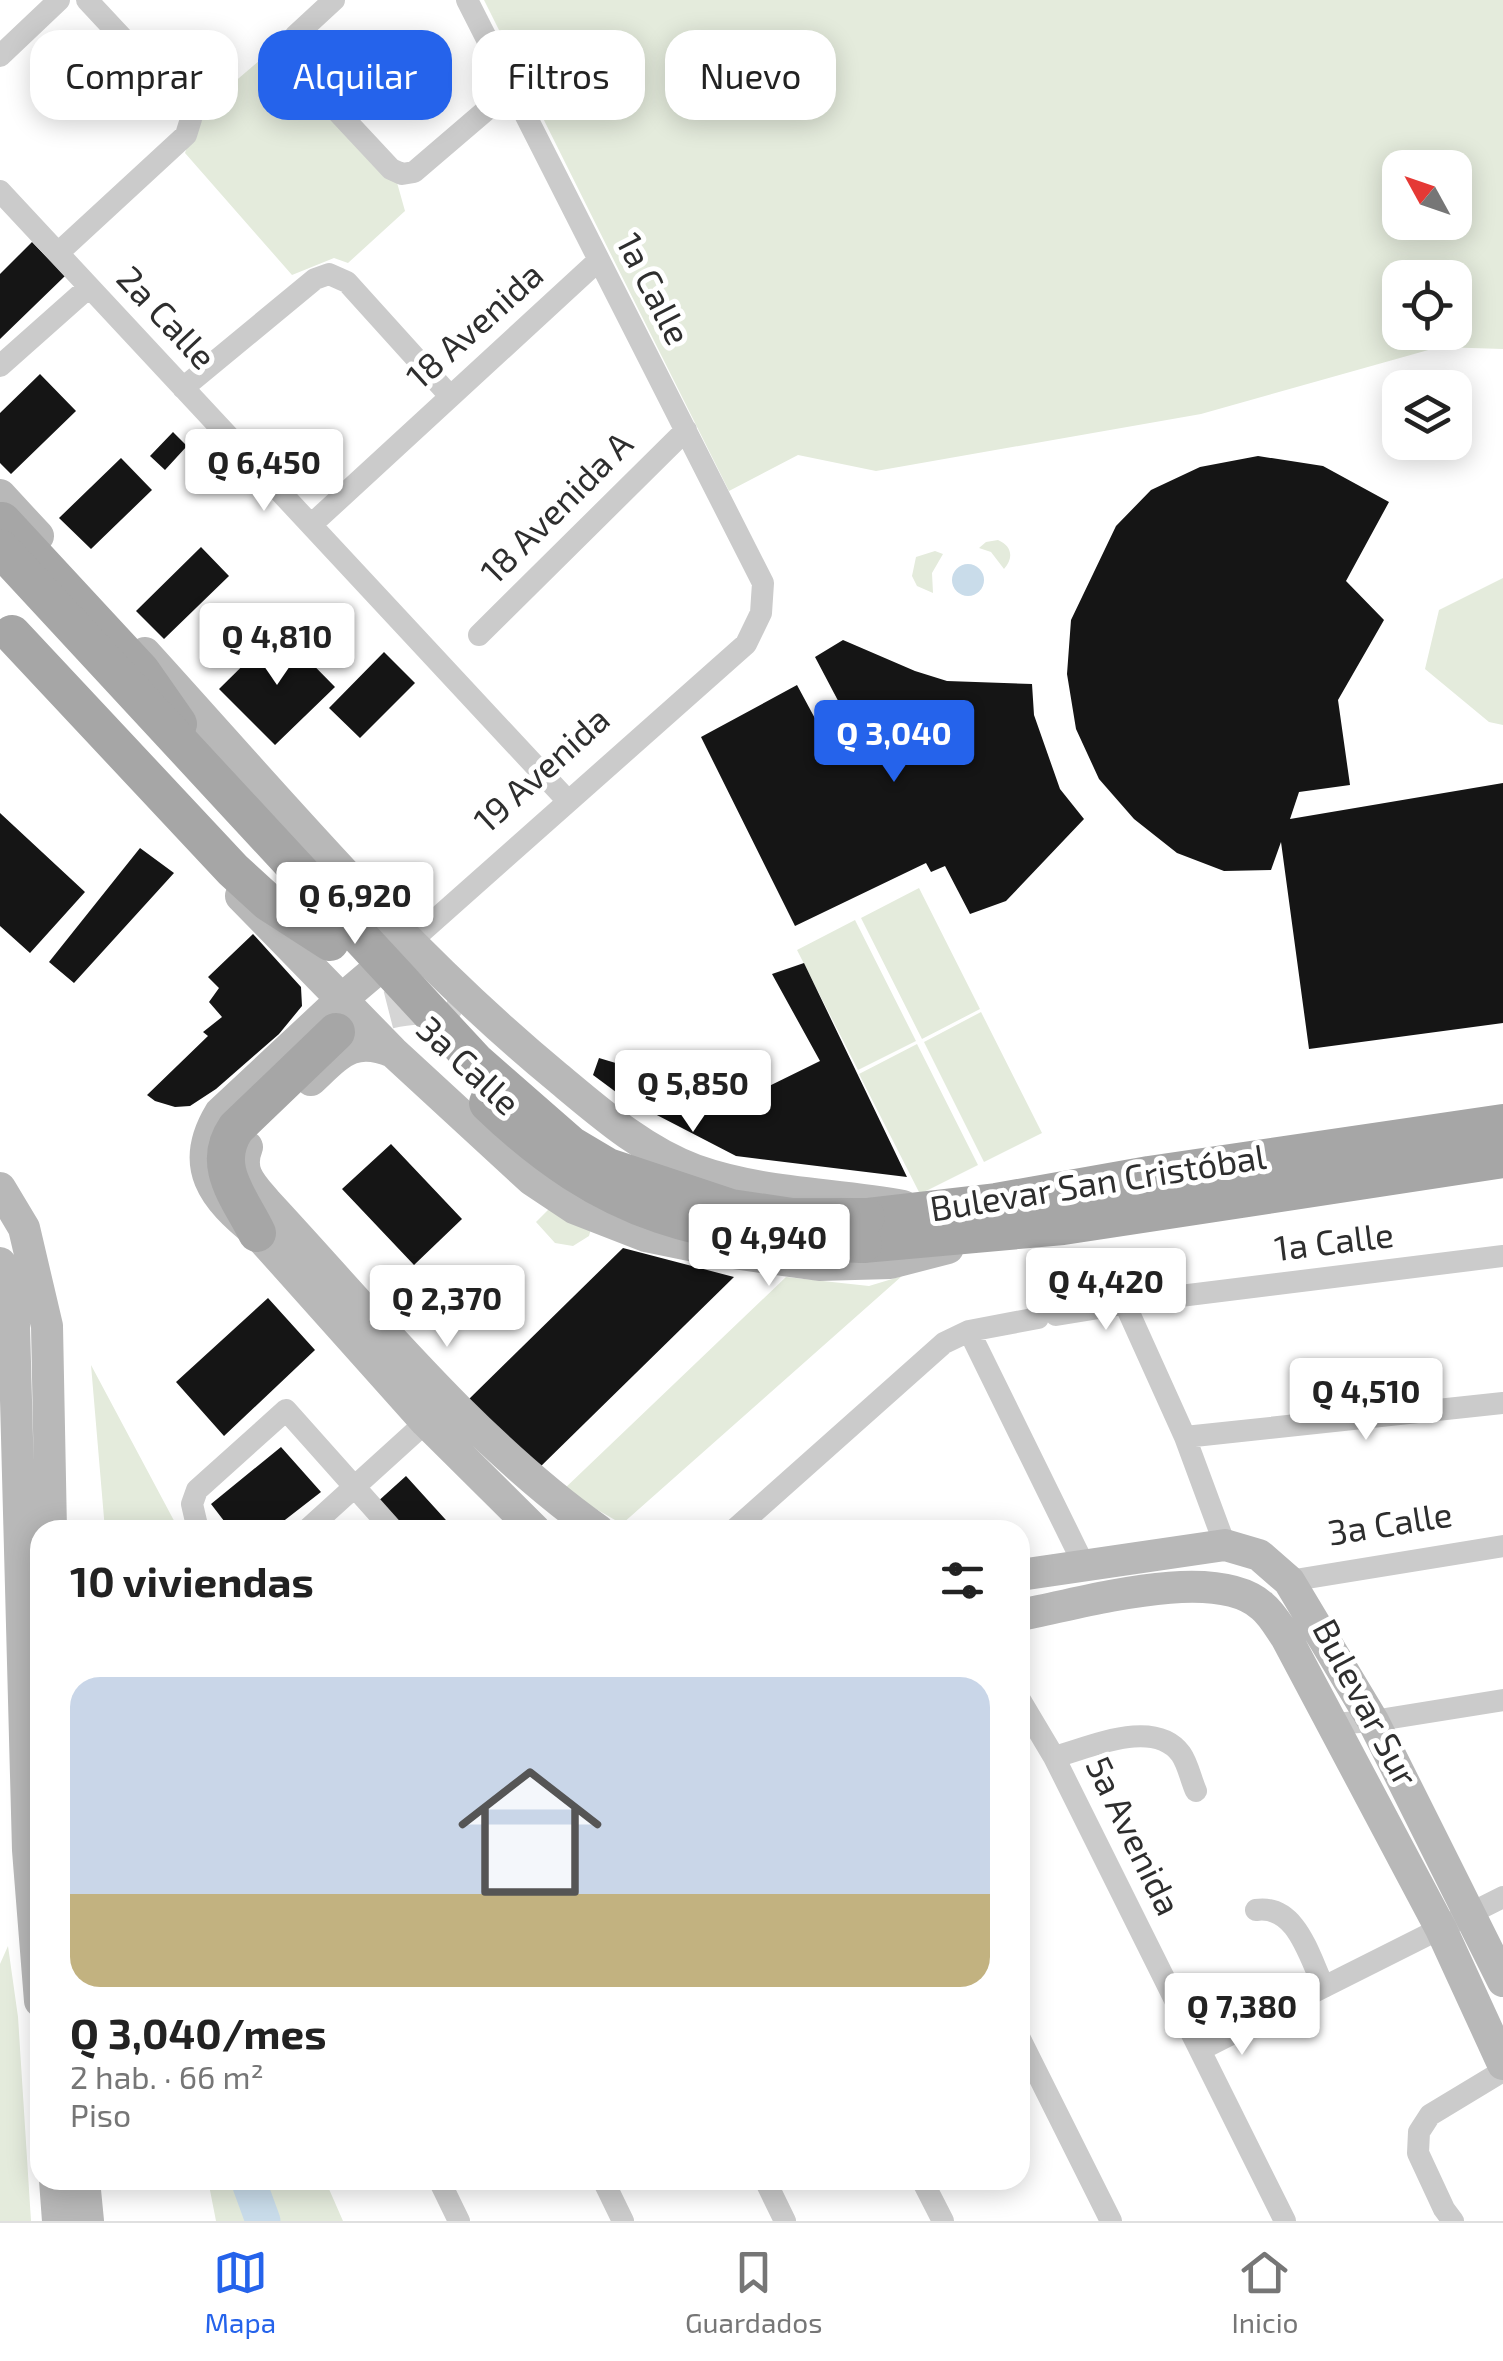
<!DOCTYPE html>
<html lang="es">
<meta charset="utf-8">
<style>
body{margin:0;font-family:"Exo 2",sans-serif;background:#f6f6f6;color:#222;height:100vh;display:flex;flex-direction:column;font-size:38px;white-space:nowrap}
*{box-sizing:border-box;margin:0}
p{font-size:32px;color:#767676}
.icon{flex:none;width:55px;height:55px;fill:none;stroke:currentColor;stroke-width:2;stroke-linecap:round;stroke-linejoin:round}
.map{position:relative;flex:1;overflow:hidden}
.panel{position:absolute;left:30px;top:1520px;width:1000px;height:670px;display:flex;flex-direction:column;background:#fff;border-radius:30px;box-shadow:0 5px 25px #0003}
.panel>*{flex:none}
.top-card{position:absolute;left:30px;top:30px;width:1000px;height:90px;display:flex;gap:20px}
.needle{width:65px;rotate:310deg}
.buttons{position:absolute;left:1382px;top:150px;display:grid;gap:20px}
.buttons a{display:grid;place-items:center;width:90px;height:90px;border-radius:20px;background:#fff;box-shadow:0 5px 25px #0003;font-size:50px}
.price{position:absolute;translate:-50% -85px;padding:0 22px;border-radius:10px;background:#fff;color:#222;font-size:32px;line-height:65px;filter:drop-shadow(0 2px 5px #0008)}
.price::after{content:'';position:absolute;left:50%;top:60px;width:30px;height:22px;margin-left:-15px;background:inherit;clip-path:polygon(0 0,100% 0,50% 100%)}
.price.active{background:#2563eb;color:#fff}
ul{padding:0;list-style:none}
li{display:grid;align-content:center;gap:20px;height:530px;padding:0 40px}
li span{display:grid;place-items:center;height:310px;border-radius:30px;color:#555}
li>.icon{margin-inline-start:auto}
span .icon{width:180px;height:180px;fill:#fffc;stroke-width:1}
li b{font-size:42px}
h2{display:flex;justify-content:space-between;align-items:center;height:120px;padding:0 40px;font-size:42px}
.chip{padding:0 35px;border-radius:30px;background:#fff;box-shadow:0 5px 25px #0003;font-size:35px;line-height:90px}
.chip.active{background:#2563eb;color:#fff}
.dock{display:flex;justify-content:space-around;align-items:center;height:140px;border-top:2px solid #e0e0e0;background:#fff;font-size:28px;color:#767676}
.dock a{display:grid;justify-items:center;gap:5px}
.dock .active{color:#2563eb}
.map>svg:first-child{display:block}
</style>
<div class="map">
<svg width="1503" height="2221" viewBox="0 0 1503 2221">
<rect width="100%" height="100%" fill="#fff"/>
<path fill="#e4ebdc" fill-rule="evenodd" d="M484 0H1503V349L1439 347 1201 414 876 471 798 455 729 491ZM1400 168H1455V222H1400ZM1400 278H1455V332H1400Z
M260 60 297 67 396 179 405 211 348 263 334 258 292 275 185 153 198 113Z
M998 540C1012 546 1014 558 1004 569L991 552 979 548 986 542Z
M935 551 943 554 932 573 933 593 917 586 912 576 916 557Z
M1503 578V725L1489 722 1425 669 1439 610Z
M919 888 980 1009 922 1039 861 918Z
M855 920 916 1041 858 1070 797 950Z
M981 1012 1042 1133 984 1162 924 1042Z
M917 1044 978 1165 920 1194 859 1074Z
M555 1203 592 1225 589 1236 573 1246 555 1243 536 1222Z
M902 1276 622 1524 563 1490 786 1277 869 1286Z
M91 1365 179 1530H105Z
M8 1946 18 2017 31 2221H0V1964Z
M208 2180H325L343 2221H216Z"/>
<path fill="#c9dcea" d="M952 580a16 16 0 1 1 32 0a16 16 0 1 1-32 0Z"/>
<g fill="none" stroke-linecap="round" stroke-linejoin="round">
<path stroke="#c9dcea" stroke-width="35" d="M248 2180 263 2221"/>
</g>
<path fill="#151515" d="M32 242 65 276 0 339V274Z
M40 374 76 411 11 474 0 463V413Z
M173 432 187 446 165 470 150 456Z
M1258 456 1323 466 1389 502 1346 581 1384 620 1338 700 1350 785 1299 792 1290 819 1503 783V1023L1309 1049 1281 842 1271 870 1224 871 1177 853 1134 819 1099 779 1076 729 1067 674 1071 620 1116 526 1151 490 1200 467Z
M121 458 152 490 91 549 59 518Z
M201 547 229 576 164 639 136 611Z
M279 630 335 687 275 745 219 689Z
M843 640 915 671 947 681 1032 684 1034 715 1060 789 1084 819 1006 901 970 914 945 866 931 872 926 863 795 926 701 737 797 685 818 724 844 712 815 657Z
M384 652 415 683 360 738 329 708Z
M0 813 85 892 30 953 0 926Z
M140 848 174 873 74 983 49 962Z
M253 934 301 987 302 1006 279 1034 216 1089 190 1106 175 1107 155 1101 147 1095 208 1036 203 1032 222 1017 209 1002 219 988 208 977Z
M804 963 907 1177 736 1156 624 1098 593 1075 599 1058 639 1070 734 1111 751 1095 820 1061 772 974Z
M391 1144 462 1219 414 1265 342 1189Z
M623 1248 734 1277 537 1470 468 1400Z
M268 1298 315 1350 224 1436 176 1382Z
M281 1447 321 1492 272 1530H231L211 1504Z
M406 1476 455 1530H399L375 1504Z"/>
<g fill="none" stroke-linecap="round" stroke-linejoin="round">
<path stroke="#d5d5d5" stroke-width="38" stroke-dasharray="38 19" stroke-linecap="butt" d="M336 1032C372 1011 423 994 460 1016"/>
<path stroke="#cbcbcb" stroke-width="22" d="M334 0 295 36 292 63 391 169 402 174 414 172 512 88
M0 56 59 0
M0 191 567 800
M58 253 186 135 191 119 184 104 87 0
M0 366 89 287
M183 388 315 279 329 274 347 282 450 396
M311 525 599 260
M479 635 686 430
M409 943 746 644 761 613 763 583 467 0
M1125 1304 1185 1437 1225 1545
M1056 1315 1148 1300 1503 1256
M969 1331 1084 1565
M1185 1437 1503 1403
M198 1530 192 1504 197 1490 286 1410 393 1530
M307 1530 426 1422
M734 1530 944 1343 969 1331 1038 1318
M1289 1581 1503 1546
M1020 1700 1054 1757 1285 2221
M1332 1724 1373 1721 1503 1700
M1054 1757C1089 1748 1154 1717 1181 1754 1188 1764 1191 1780 1196 1791
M1256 1910C1297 1904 1309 1957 1324 1987
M1278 2010 1503 1897
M1020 2039 1111 2221
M1200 2050 1261 2019
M439 2180 459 2221
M603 2180 623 2221
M765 2180 785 2221
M922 2180 943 2221
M1453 2221 1444 2209 1418 2153 1419 2132 1430 2115 1503 2071"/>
<path stroke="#b8b8b8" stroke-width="32" d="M0 495 38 536
M145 653C278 799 404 951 557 1077 599 1112 643 1151 695 1170 762 1194 834 1193 903 1206
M241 896 393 1052 532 1180 574 1208 646 1236 719 1251 819 1265 890 1263 948 1248
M401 949 342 999 220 1113C188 1166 213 1198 257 1233L426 1422 535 1530
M311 1080C339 1054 353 1035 393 1052
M247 1147C237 1172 252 1185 267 1203 370 1314 475 1443 598 1530
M0 1188 24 1228 47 1326 51 1530
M0 1263 14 1325 28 1850 40 2001
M1020 1575 1225 1545 1259 1555 1289 1581 1373 1721 1503 1981
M1020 1615C1080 1604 1214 1563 1262 1606 1272 1614 1279 1627 1286 1637L1441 1929 1503 2064
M55 2180 58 2221
M84 2180 88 2221"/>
<path stroke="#a6a6a6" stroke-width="38" d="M2 521 141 671 178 724
M866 1217 996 1202 1149 1175 1503 1123
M257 1233C240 1198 210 1166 236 1128L336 1032
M863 1244 1063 1226 1503 1159"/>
<path stroke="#a6a6a6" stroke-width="38" d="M0 548 475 1061 571 1145 608 1167 731 1208 792 1217H866
M12 634 233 870 268 902 330 942
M488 1103C606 1217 704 1239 863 1244"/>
</g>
<g text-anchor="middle" stroke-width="10" stroke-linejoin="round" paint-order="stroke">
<g font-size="35" fill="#2e2e2e" stroke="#fff">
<text transform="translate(653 289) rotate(63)" y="12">1a Calle</text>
<text transform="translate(166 318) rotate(47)" y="12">2a Calle</text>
<text transform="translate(475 326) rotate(-42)" y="12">18 Avenida</text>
<text transform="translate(557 508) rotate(-45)" y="12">18 Avenida A</text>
<text transform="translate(542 770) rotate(-42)" y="12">19 Avenida</text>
<text transform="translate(468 1066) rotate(43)" y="12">3a Calle</text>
<text transform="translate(1098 1183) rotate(-9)" y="12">Bulevar San Cristóbal</text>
<text transform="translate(1334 1242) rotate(-7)" y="12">1a Calle</text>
<text transform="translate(1390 1524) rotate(-9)" y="12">3a Calle</text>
<text transform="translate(1365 1703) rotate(62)" y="12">Bulevar Sur</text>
<text transform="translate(1133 1836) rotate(64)" y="12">5a Avenida</text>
</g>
</g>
</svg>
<div class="buttons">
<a><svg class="needle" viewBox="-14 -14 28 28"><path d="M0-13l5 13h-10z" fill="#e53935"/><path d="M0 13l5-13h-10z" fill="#767676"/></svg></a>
<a><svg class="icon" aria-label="locate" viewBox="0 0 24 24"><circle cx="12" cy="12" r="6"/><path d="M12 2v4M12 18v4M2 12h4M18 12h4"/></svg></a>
<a><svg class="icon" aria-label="layers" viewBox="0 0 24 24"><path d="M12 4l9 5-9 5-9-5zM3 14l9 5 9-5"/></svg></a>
</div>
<b class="price" style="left:264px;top:514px">Q 6,450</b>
<b class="price" style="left:277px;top:688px">Q 4,810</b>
<b class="price active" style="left:894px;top:785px">Q 3,040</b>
<b class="price" style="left:355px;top:947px">Q 6,920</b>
<b class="price" style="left:693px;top:1135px">Q 5,850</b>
<b class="price" style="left:769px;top:1289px">Q 4,940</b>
<b class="price" style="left:1106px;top:1333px">Q 4,420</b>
<b class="price" style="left:447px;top:1350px">Q 2,370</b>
<b class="price" style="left:1366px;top:1443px">Q 4,510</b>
<b class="price" style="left:1242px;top:2058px">Q 7,380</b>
<div class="top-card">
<a class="chip">Comprar</a>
<a class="chip active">Alquilar</a>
<a class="chip">Filtros</a>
<a class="chip">Nuevo</a>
</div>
<section class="panel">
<h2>10 viviendas<svg class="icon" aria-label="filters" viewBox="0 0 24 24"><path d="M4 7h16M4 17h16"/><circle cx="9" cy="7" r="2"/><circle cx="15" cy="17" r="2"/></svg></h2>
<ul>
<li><span style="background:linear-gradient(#c9d6e8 70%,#c2b280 0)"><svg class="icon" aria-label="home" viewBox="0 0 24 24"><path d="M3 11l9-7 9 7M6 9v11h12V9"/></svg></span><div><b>Q 3,040/mes</b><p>2 hab. · 66 m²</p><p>Piso</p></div></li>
</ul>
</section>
</div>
<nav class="dock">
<a class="active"><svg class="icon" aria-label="map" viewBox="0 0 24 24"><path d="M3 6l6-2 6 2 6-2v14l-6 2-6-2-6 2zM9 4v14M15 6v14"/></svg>Mapa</a>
<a><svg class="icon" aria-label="saved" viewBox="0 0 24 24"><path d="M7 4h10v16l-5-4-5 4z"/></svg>Guardados</a>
<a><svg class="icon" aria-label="home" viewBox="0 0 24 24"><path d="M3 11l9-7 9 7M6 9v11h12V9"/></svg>Inicio</a>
</nav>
